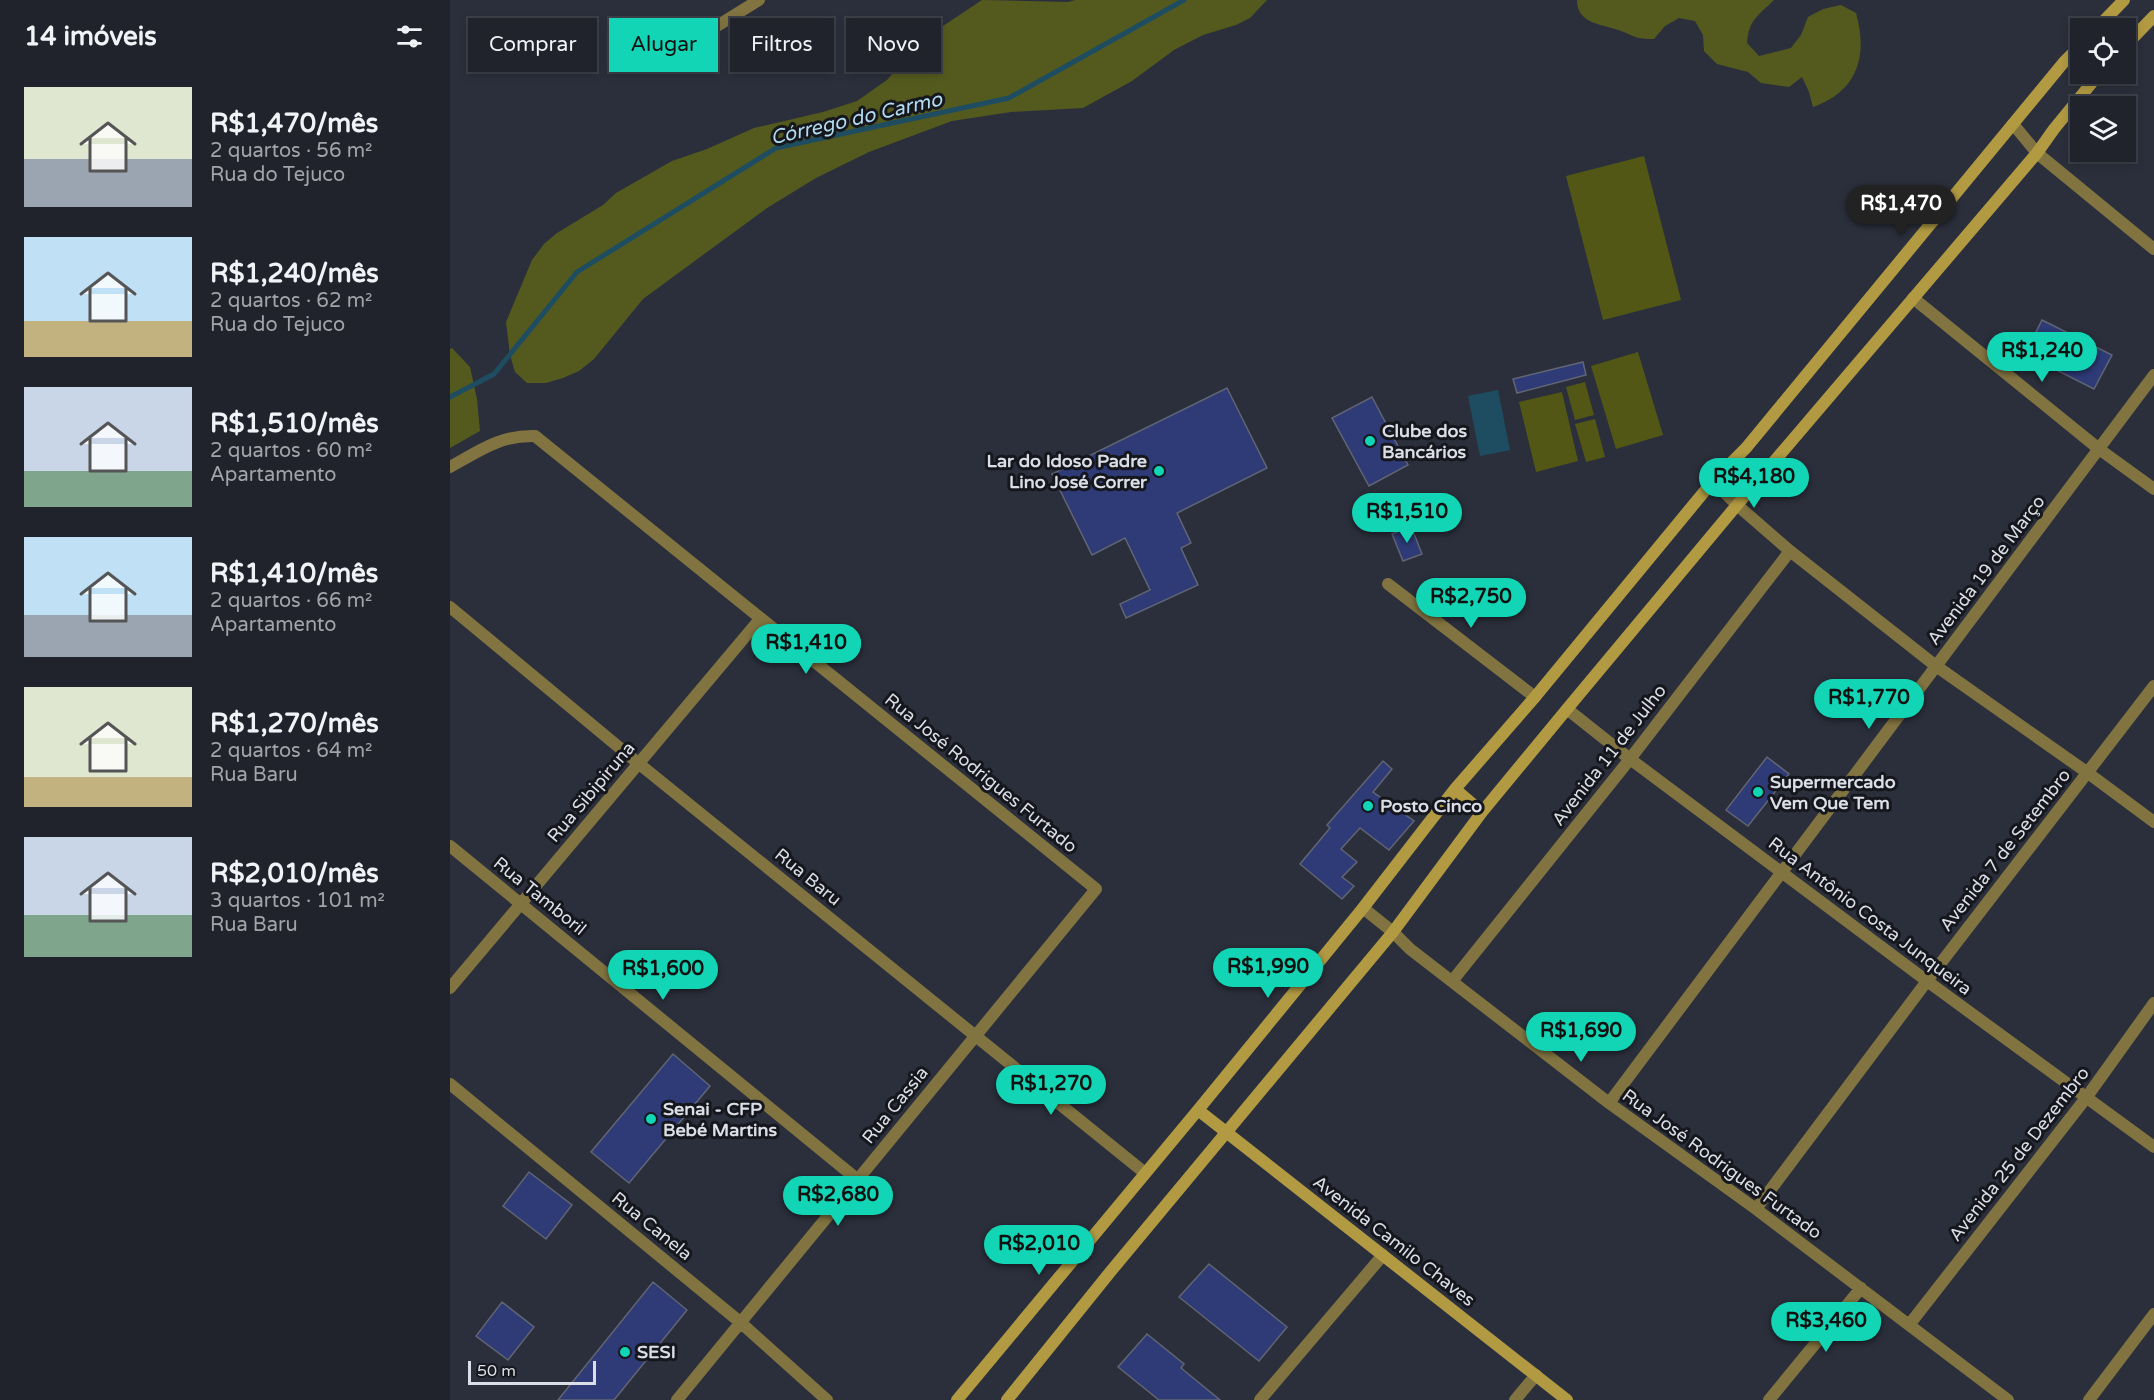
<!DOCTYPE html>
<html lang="pt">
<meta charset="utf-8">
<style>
body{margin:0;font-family:"Varela Round",sans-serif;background:#282b34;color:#f1f3f6;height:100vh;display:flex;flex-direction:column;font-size:22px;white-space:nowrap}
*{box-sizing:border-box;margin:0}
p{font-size:20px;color:#a2a4a9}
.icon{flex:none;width:33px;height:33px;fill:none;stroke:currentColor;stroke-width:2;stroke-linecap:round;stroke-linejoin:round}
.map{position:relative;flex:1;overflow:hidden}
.details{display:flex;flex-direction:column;background:#20232c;width:450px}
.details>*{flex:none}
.hud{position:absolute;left:18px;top:18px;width:570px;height:54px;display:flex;gap:12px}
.controls{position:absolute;left:1620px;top:18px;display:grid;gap:12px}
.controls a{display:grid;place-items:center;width:66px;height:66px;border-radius:0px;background:#20232c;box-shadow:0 3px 9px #0003,0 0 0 2px #3d4048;font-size:30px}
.scale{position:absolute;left:18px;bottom:15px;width:128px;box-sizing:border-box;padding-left:6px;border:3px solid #dbdee6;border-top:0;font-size:16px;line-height:21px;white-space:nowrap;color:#dbdee6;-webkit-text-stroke:4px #15171d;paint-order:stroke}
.price{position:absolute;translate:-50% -51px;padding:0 14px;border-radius:21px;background:#11d5b4;color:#111;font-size:20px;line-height:39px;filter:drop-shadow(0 2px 3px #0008)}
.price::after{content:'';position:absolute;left:50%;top:36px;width:18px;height:14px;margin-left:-9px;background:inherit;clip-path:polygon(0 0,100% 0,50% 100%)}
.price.selected{background:#222;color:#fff}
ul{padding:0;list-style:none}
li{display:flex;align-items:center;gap:18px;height:150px;padding:0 24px}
li span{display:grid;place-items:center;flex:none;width:168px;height:120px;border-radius:0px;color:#555}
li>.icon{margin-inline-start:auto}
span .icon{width:72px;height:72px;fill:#fffc;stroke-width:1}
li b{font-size:26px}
h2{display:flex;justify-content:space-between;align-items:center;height:72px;padding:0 24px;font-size:26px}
.chip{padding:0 21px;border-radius:0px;background:#20232c;box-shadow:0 3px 9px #0003,0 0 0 2px #3d4048;font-size:21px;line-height:54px}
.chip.selected{background:#11d5b4;color:#111}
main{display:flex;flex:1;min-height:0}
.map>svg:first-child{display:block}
</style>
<main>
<section class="details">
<h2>14 imóveis<svg class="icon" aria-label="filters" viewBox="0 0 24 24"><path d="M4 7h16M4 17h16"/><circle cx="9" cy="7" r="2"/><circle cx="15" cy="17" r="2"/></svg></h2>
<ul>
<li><span style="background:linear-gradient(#dfe7d0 60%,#9aa5b1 0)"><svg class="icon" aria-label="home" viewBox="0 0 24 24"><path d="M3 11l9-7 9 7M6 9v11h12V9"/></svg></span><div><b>R$1,470/mês</b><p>2 quartos · 56 m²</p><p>Rua do Tejuco</p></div></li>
<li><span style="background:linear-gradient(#bfe0f5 70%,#c2b280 0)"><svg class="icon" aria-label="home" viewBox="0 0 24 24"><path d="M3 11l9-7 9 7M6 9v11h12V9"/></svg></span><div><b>R$1,240/mês</b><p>2 quartos · 62 m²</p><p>Rua do Tejuco</p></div></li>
<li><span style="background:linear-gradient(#c9d6e8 70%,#7fa58c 0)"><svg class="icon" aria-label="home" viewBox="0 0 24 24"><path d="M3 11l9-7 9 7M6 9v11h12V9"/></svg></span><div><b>R$1,510/mês</b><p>2 quartos · 60 m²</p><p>Apartamento</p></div></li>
<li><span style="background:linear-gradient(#bfe0f5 65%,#9aa5b1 0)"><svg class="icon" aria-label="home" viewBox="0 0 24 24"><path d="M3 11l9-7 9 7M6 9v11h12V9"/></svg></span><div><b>R$1,410/mês</b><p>2 quartos · 66 m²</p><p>Apartamento</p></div></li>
<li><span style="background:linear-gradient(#dfe7d0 75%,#c2b280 0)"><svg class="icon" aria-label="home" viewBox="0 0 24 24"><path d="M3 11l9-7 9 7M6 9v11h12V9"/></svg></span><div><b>R$1,270/mês</b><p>2 quartos · 64 m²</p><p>Rua Baru</p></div></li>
<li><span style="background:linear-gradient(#c9d6e8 65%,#7fa58c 0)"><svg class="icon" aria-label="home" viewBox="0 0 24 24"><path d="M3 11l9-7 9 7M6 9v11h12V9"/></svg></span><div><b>R$2,010/mês</b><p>3 quartos · 101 m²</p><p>Rua Baru</p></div></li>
</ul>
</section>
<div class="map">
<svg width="1704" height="1400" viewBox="0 0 1704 1400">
<rect width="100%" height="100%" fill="#2b2f3b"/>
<path fill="#525716" d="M1194 156 1231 300 1153 320 1116 176Z
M1188 352 1213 435 1166 449 1141 366Z
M1135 382 1144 415 1125 420 1116 387Z
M1112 392 1128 461 1086 472 1069 402Z
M1145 419 1155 457 1136 462 1125 424Z"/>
<path fill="#545a1e" d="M532 0 618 2 625 0H817L800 18 786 25 753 35 724 50 682 81 633 108 561 112 502 121 419 152 366 178 317 208 193 299 144 359 129 371 113 378 96 383H77L65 372 60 355 56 322 82 260 94 244 107 233 153 205 166 193 222 161 257 149 304 128 373 112 407 101 437 80 472 40Z
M1127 0H1324C1308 16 1299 19 1297 43L1309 56 1341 48 1351 35 1358 17 1373 9 1391 5 1406 13C1418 56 1408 91 1363 107L1359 92 1352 77 1339 87 1311 83 1298 72 1267 64 1254 51 1253 35 1245 21 1229 18 1215 26 1204 39C1185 39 1187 37 1171 31 1154 24 1127 25 1127 0Z
M2 348 20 367 27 399 30 431 0 448V349Z"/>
<path fill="#1e4d62" d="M1048 390 1060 450 1030 456 1018 396Z"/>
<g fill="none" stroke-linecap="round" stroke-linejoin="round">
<path stroke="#1e4d62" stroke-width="5" d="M0 397 44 374 127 272 326 148 559 98 734 0"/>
</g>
<path fill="#2e3b77" stroke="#616573" stroke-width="1.5" d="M1592 320 1662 355 1644 389 1575 354Z
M1133 362 1136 375 1067 393 1063 379Z
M777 388 817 468 727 513 741 543 731 548 748 585 676 618 670 604 700 590 675 538 642 555 602 474Z
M922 397 958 465 919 486 882 418Z
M961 526 972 554 953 561 942 534Z
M1317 757 1339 774 1298 826 1276 810Z
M933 761 942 769 923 792 964 821 939 850 910 828 891 849 907 862 892 877 904 886 892 899 850 864 880 828 877 825Z
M223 1054 260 1086 179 1183 141 1152Z
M79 1172 122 1205 96 1239 53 1206Z
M759 1264 837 1327 809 1361 729 1297Z
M203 1282 237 1310 164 1400H108Z
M52 1302 84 1327 58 1360 26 1336Z
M697 1334 734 1364 731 1368 770 1400H709L668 1367Z"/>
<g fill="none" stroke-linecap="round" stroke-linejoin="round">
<path stroke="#827440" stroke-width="12" d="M246 39 309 0
M1563 124 1587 153 1704 249
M1463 298 1649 449 1704 489
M0 467C29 451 50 435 85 436L646 889 227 1400
M1263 481 1287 505 1340 551 1486 666 1638 773 1704 822
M938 584 1085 697
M0 607 188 763 695 1173
M1117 709 1180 759 1477 981 1704 1147
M0 846 408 1180
M913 908 943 932 960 949 1159 1103 1306 1209 1558 1400
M1003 980 1180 759 1340 551
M0 988 310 619
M0 1084 290 1322 377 1400
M1159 1103 1704 375
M1306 1209 1477 981 1704 686
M1459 1325 1636 1098 1704 1003
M810 1400 933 1255
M1065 1400 1086 1375
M1319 1400 1411 1288
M1639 1400 1704 1314"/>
<path stroke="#b19a42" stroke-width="12" d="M1647 28 1674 0
M1676 45 1704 16
M1005 789 1032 812
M748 1110 1117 1400
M507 1400 748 1110 913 908 1005 789 1085 697 1263 481 1296 448 1614 62 1630 46
M557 1400 661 1271 943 932 1032 812 1117 709 1287 505 1587 153 1604 129 1649 74"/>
</g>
<g fill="#11d5b4" stroke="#15171d" stroke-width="2">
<circle cx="920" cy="441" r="6"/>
<circle cx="709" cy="471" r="6"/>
<circle cx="1308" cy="792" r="6"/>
<circle cx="918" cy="806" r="6"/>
<circle cx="201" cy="1119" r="6"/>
<circle cx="175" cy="1352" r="6"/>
</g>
<g text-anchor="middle" stroke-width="6" stroke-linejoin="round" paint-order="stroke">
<g font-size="18" font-weight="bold" fill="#dbdee6" stroke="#15171d" text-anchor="start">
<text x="932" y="437">Clube dos<tspan x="932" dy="21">Bancários</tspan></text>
<text x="697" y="467" text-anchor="end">Lar do Idoso Padre<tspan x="697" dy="21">Lino José Correr</tspan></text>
<text x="1320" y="788">Supermercado<tspan x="1320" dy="21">Vem Que Tem</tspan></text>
<text x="930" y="812">Posto Cinco</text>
<text x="213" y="1115">Senai - CFP<tspan x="213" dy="21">Bebé Martins</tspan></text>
<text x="187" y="1358">SESI</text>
</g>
<g font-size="18" fill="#dbdee6" stroke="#15171d">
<text transform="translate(1536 570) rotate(-53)" y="6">Avenida 19 de Março</text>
<text transform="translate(1159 755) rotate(-52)" y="6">Avenida 11 de Julho</text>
<text transform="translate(531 773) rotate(39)" y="6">Rua José Rodrigues Furtado</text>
<text transform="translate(141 792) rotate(-50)" y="6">Rua Sibipiruna</text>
<text transform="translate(1555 850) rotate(-52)" y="6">Avenida 7 de Setembro</text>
<text transform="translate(358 877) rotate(39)" y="6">Rua Baru</text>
<text transform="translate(90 896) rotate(39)" y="6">Rua Tamboril</text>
<text transform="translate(1420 916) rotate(37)" y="6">Rua Antônio Costa Junqueira</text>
<text transform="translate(445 1105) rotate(-51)" y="6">Rua Cassia</text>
<text transform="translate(1569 1154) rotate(-52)" y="6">Avenida 25 de Dezembro</text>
<text transform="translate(1272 1164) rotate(36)" y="6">Rua José Rodrigues Furtado</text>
<text transform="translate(202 1226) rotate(39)" y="6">Rua Canela</text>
<text transform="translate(944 1241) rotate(38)" y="6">Avenida Camilo Chaves</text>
</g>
<g font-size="20" font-style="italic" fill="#b3dcf2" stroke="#15171d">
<text transform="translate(406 118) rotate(-13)" y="7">Córrego do Carmo</text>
</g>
</g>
</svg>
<div class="controls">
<a><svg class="icon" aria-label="locate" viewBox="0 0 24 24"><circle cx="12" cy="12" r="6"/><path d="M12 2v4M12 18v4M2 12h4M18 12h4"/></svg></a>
<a><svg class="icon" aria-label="layers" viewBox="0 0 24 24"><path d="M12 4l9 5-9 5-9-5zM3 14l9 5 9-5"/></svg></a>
</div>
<div class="scale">50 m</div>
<b class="price selected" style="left:1451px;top:236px">R$1,470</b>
<b class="price" style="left:1592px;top:383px">R$1,240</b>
<b class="price" style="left:1304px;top:509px">R$4,180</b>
<b class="price" style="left:957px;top:544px">R$1,510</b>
<b class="price" style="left:1021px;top:629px">R$2,750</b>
<b class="price" style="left:356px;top:675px">R$1,410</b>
<b class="price" style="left:1419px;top:730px">R$1,770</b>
<b class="price" style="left:818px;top:999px">R$1,990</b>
<b class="price" style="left:213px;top:1001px">R$1,600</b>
<b class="price" style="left:1131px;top:1063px">R$1,690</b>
<b class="price" style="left:601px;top:1116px">R$1,270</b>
<b class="price" style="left:388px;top:1227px">R$2,680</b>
<b class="price" style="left:589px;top:1276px">R$2,010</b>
<b class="price" style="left:1376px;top:1353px">R$3,460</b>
<div class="hud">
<a class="chip">Comprar</a>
<a class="chip selected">Alugar</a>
<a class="chip">Filtros</a>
<a class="chip">Novo</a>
</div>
</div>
</main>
